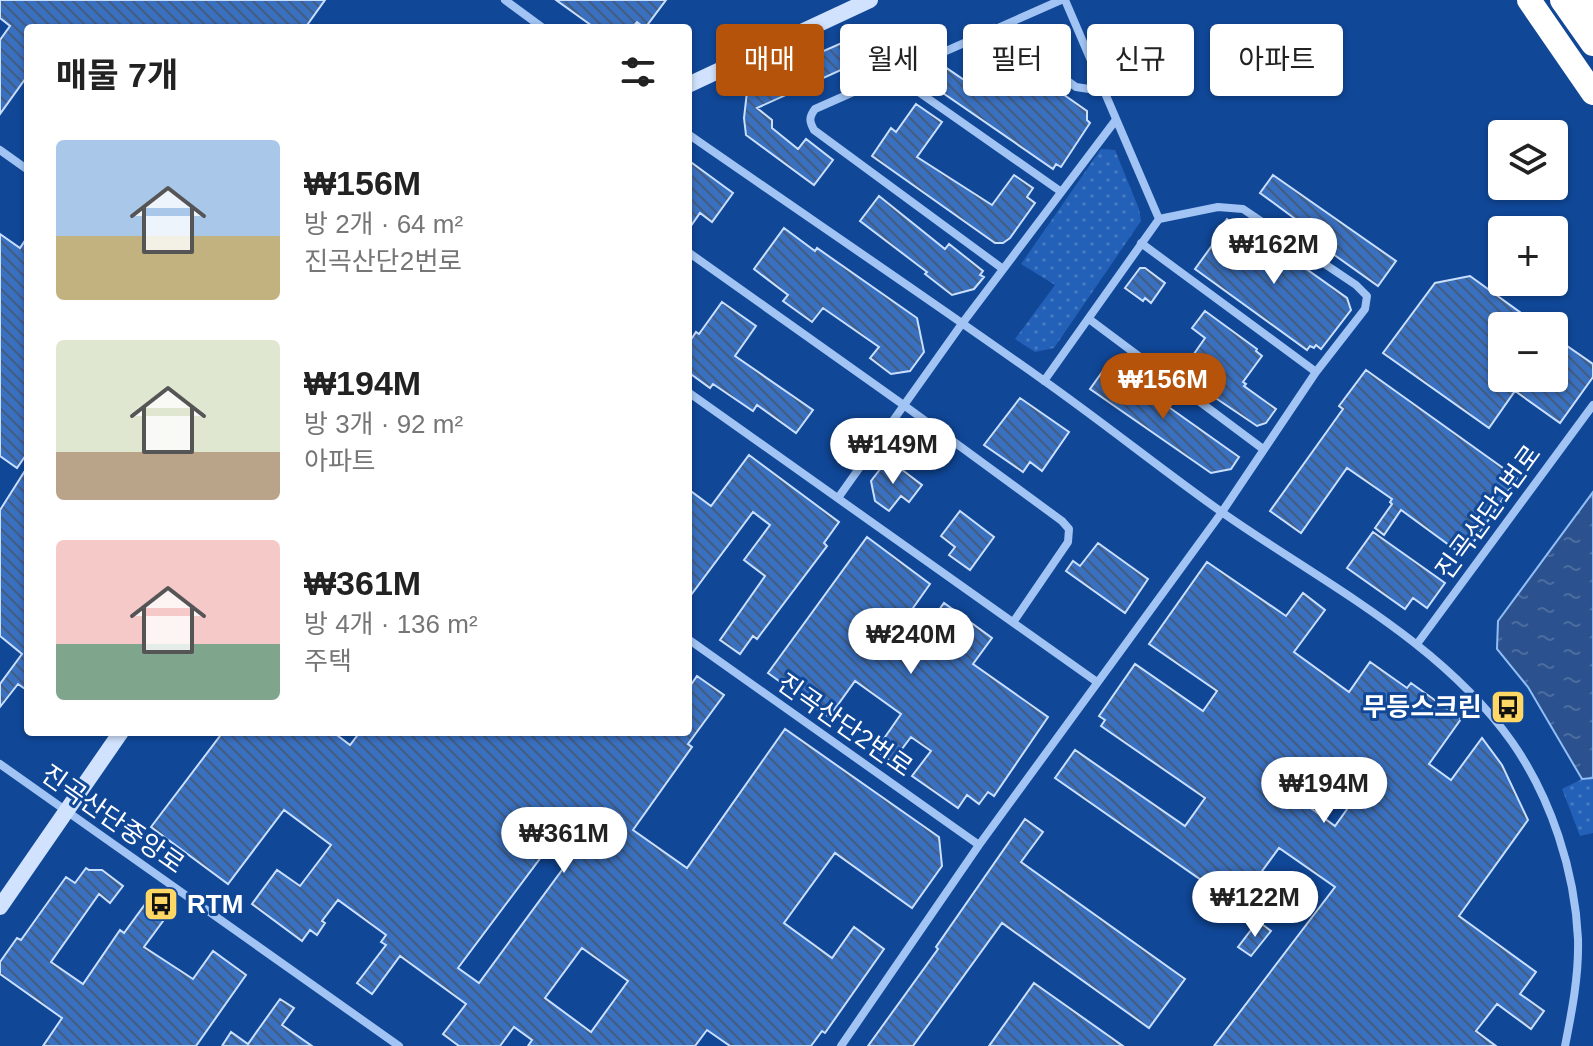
<!DOCTYPE html>
<html lang="ko">
<meta charset="utf-8">
<style>
body{margin:0;font-family:Arial,"Noto Sans KR",sans-serif;background:#f2f2f2;color:#222;height:100vh;display:flex;flex-direction:column;font-size:30px;white-space:nowrap}
*{box-sizing:border-box;margin:0}
p{font-size:26px;color:#767676}
.icon{flex:none;width:44px;height:44px;fill:none;stroke:currentColor;stroke-width:2;stroke-linecap:round;stroke-linejoin:round}
.map{position:relative;flex:1;overflow:hidden}
.side{position:absolute;left:24px;top:24px;width:668px;height:712px;display:flex;flex-direction:column;background:#fff;border-radius:8px;box-shadow:0 2px 6px #0004}
.side>*{flex:none}
.banner{position:absolute;left:716px;top:24px;width:756px;height:72px;display:flex;gap:16px}
.fabs{position:absolute;left:1488px;top:120px;display:grid;gap:16px}
.fabs a{display:grid;place-items:center;width:80px;height:80px;border-radius:8px;background:#fff;box-shadow:0 2px 6px #0004;font-size:40px}
.price{position:absolute;translate:-50% -68px;padding:0 18px;border-radius:28px;background:#fff;color:#222;font-size:26px;line-height:52px;filter:drop-shadow(0 2px 4px #0008)}
.price::after{content:'';position:absolute;left:50%;top:48px;width:24px;height:18px;margin-left:-12px;background:inherit;clip-path:polygon(0 0,100% 0,50% 100%)}
.price.current{background:#b45309;color:#fff}
ul{padding:0;list-style:none}
li{display:flex;align-items:center;gap:24px;height:200px;padding:0 32px}
li span{display:grid;place-items:center;flex:none;width:224px;height:160px;border-radius:8px;color:#555}
li>.icon{margin-inline-start:auto}
span .icon{width:96px;height:96px;fill:#fffc;stroke-width:1}
li b{font-size:34px}
h2{display:flex;justify-content:space-between;align-items:center;height:96px;padding:0 32px;font-size:34px}
.pill{padding:0 28px;border-radius:8px;background:#fff;box-shadow:0 2px 6px #0004;font-size:28px;line-height:72px}
.pill.current{background:#b45309;color:#fff}
.map>svg:first-child{display:block}
</style>
<div class="map">
<svg width="1593" height="1046" viewBox="0 0 1593 1046">
<defs>
<pattern id="grass-dots" width="8" height="8" patternUnits="userSpaceOnUse" patternTransform="scale(2)"><rect width="8" height="8" fill="#2360b7"/><path d="M2 2h.1M6 6h.1" fill="none" stroke="#4478c2" stroke-width="1.8" stroke-linecap="round"/></pattern>
<pattern id="water-ripples" width="26" height="14" patternUnits="userSpaceOnUse" patternTransform="scale(2)"><rect width="26" height="14" fill="#2b528e"/><path d="M2 4q2-2 4 0t4 0M15 11q2-2 4 0t4 0" fill="none" stroke="#4b6c9f"/></pattern>
<pattern id="building-back-hatch" width="6" height="6" patternUnits="userSpaceOnUse" patternTransform="scale(2)"><rect width="6" height="6" fill="#3970c0"/><path d="M-1 5l2 2M0 0l6 6M5-1l2 2" fill="none" stroke="#435c80"/></pattern>
</defs>
<rect width="100%" height="100%" fill="#104797"/>
<path fill="url(#grass-dots)" d="M1101 149 1115 150 1139 209 1141 221 1054 348 1035 352 1015 339 1055 285 1021 264Z
M1593 778V833L1580 836 1562 789 1582 779Z"/>
<path fill="url(#water-ripples)" stroke="#92bef7" stroke-width="2" d="M1593 492V778L1582 779 1528 687 1497 649 1498 621Z"/>
<path fill="url(#building-back-hatch)" stroke="#c9dffe" stroke-width="2" fill-rule="evenodd" d="M0 0H325L305 28H28V75L0 114V40L10 26 0 18Z
M556 0H666L645 28 637 22 632 28H595Z
M853 38 863 60 757 108 772 120V128L798 149 806 139 833 160 814 185 746 135 744 118 748 83 816 52 817 54Z
M1010 57 1087 111V120L1090 123 1061 167 1056 164 1053 169 927 82 929 71 942 65 976 88 979 83 988 90Z
M916 104 942 122 917 157 992 205 1014 175 1033 188 1027 197 1035 203 1010 238 1003 243H995L872 156 891 128 896 132Z
M688 160 733 193 712 222 700 213 688 230Z
M1273 175 1396 261 1378 286 1326 249 1328 247 1291 221 1294 218 1260 193Z
M879 196 945 249 949 244 983 271 980 275 984 277 974 289 952 295 925 274 927 272 860 221Z
M1227 219 1233 223 1235 221 1265 243 1267 241 1347 298 1351 310 1321 349 1316 345 1314 348 1310 346 1307 350 1195 269 1216 240 1213 238Z
M784 228 815 251 817 248 917 318 924 352 910 371 891 374 870 358 879 347 823 308 812 322 783 301 788 295 754 269Z
M0 234 20 248 28 236V452L17 468 0 456Z
M1140 268H1145L1165 283 1151 303 1145 298 1143 301 1125 288Z
M1470 276 1539 326H1502V378H1554V337L1593 364V377L1560 423 1515 391 1489 428 1383 353 1435 283Z
M722 302 756 326 735 356 813 410 796 433 757 405 753 411 713 384 710 388 688 372V344L696 332 699 334Z
M1205 311 1257 349 1256 351 1262 356 1243 382 1246 384 1244 386 1276 409 1266 423 1257 426 1180 374 1205 338 1192 328Z
M1108 364 1239 457 1231 469 1211 473 1090 389Z
M1366 370 1517 478 1464 556 1401 510 1384 535 1375 528 1392 504 1390 502 1392 499 1347 468 1301 533 1270 511 1343 409 1339 406Z
M1020 398 1069 432 1042 471 1030 462 1023 472 984 445Z
M749 455 839 522 824 543 827 546 757 639 753 636 740 654 720 640 765 576 744 560 770 525 753 512 688 599V489L711 506Z
M888 459 922 485 909 502 901 496 889 511 875 501 871 481Z
M28 466V691L18 684 0 707V684L22 654 0 636V510Z
M960 511 994 537 970 570 949 555 955 547 941 536Z
M1373 532 1445 583 1427 608 1413 598 1405 609 1347 568Z
M867 537 930 584 906 618 924 631 944 603 992 638 973 664 1048 717 994 796 988 792 979 804 967 795 958 808 912 776 931 751 911 737 892 762 876 750 901 714 855 681 829 717 768 673Z
M1098 543 1148 579 1125 613 1066 571 1073 561 1080 566Z
M1207 562 1286 616 1303 593 1325 610 1294 652 1349 692 1370 662 1407 688 1411 683 1461 719 1429 764 1451 780 1482 738 1502 765 1528 820 1459 916 1536 972 1520 994 1544 1011 1531 1029 1497 1004 1476 1031 1496 1046H1214L1335 887 1279 848 1237 905 1055 778 1075 750 1185 826 1205 798 1101 726 1105 720 1099 716 1135 664 1203 711 1217 691 1149 644ZM1328 778 1355 798 1335 826 1308 806Z
M697 676 724 695 688 744 692 747 633 830 687 868 785 729 939 837 942 866 912 908 835 853 784 923 832 958 854 927 884 949 825 1033 822 1031 811 1046H730L707 1030 695 1046H528L532 1040 514 1027 500 1046H459L443 1034 466 1004 400 956 372 994 357 983 386 945 381 942 386 935 338 900 322 921 325 923 317 935 310 930 302 941 252 904 277 870 300 886 331 845 284 810 228 884 151 827 223 732H333L350 745 360 732H688V689ZM557 836 576 851 479 983 458 968ZM582 948 628 981 591 1032 545 998Z
M1025 819 1043 832 1021 862 1185 979 1149 1028 1002 923 913 1046H868L938 949 936 947Z
M86 868 89 870H102L123 886 110 903 99 894 51 962 83 984 120 930 124 933 146 903 166 917 144 947 193 979 213 951 246 975 196 1046H43L62 1018 0 974V962L17 938 21 940 66 877 75 883Z
M1258 921 1271 931 1251 956 1238 947Z
M1034 983 1123 1046H989Z
M280 999 294 1008 282 1025 312 1046H222L231 1032 248 1044Z"/>
<g fill="none" stroke-linecap="round" stroke-linejoin="round">
<path stroke="#a1c4f4" stroke-width="8" d="M505 0 543 28
M1065 0 1159 219
M994 28 1076 87 1102 91
M893 74 1060 191
M688 134C806 216 926 297 1043 380 1104 423 1162 470 1223 513 1323 583 1440 641 1512 742 1551 798 1575 871 1578 939 1579 975 1572 1011 1565 1046
M0 150 28 170
M1141 243 1316 372
M688 252 905 406 1062 521 1069 529 1068 542 1014 621
M1003 269 814 130C809 121 809 117 815 109L1061 0
M1089 319 1263 449
M688 392 1097 682
M838 498 961 325 1115 121
M688 639 979 845
M1417 644 1593 405
M0 764 399 1046
M841 1046 979 845 1222 512 1316 372 1365 309 1367 296 1356 285 1243 209 1218 207 1159 219 1044 381"/>
<path stroke="#d0e2fd" stroke-width="16" d="M688 85 870 0
M0 907 121 732"/>
<path stroke="#fff" stroke-width="24" d="M1529 0 1593 93
M1562 0 1593 44
M1585 0 1593 11"/>
</g>
<defs>
<g id="bus-square" transform="scale(1.8)"><rect x="-9" y="-9" width="18" height="18" rx="4" fill="#ffd764" stroke="#104797"/><path d="M-5-6H5V4H4V6H2V4H-2V6H-4V4H-5ZM-3.5-4V0h7V-4ZM-3.5 1.2v1.5H-2V1.2ZM2 1.2v1.5H3.5V1.2Z" fill="#111"/></g>
</defs>
<g fill-rule="evenodd">
<use href="#bus-square" x="1508" y="707"/>
<use href="#bus-square" x="161" y="904"/>
</g>
<g text-anchor="middle" stroke-width="6" stroke-linejoin="round" paint-order="stroke">
<g font-size="26" fill="#fff" stroke="#104797">
<text transform="translate(1488 512) rotate(-54)" y="9">진곡산단1번로</text>
<text transform="translate(845 725) rotate(35)" y="9">진곡산단2번로</text>
<text transform="translate(113 819) rotate(35)" y="9">진곡산단중앙로</text>
</g>
<g font-size="26" font-weight="bold" fill="#fff" stroke="#104797" text-anchor="end">
<text x="1482" y="716">무등스크린</text>
<text x="187" y="913" text-anchor="start">RTM</text>
</g>
</g>
</svg>
<div class="fabs">
<a><svg class="icon" aria-label="layers" viewBox="0 0 24 24"><path d="M12 4l9 5-9 5-9-5zM3 14l9 5 9-5"/></svg></a>
<a>+</a>
<a>−</a>
</div>
<b class="price" style="left:1274px;top:286px">₩162M</b>
<b class="price current" style="left:1163px;top:421px">₩156M</b>
<b class="price" style="left:893px;top:486px">₩149M</b>
<b class="price" style="left:911px;top:676px">₩240M</b>
<b class="price" style="left:1324px;top:825px">₩194M</b>
<b class="price" style="left:564px;top:875px">₩361M</b>
<b class="price" style="left:1255px;top:939px">₩122M</b>
<div class="banner">
<a class="pill current">매매</a>
<a class="pill">월세</a>
<a class="pill">필터</a>
<a class="pill">신규</a>
<a class="pill">아파트</a>
</div>
<section class="side">
<h2>매물 7개<svg class="icon" aria-label="filters" viewBox="0 0 24 24"><path d="M4 7h16M4 17h16"/><circle cx="9" cy="7" r="2"/><circle cx="15" cy="17" r="2"/></svg></h2>
<ul>
<li><span style="background:linear-gradient(#a9c7e8 60%,#c2b280 0)"><svg class="icon" aria-label="home" viewBox="0 0 24 24"><path d="M3 11l9-7 9 7M6 9v11h12V9"/></svg></span><div><b>₩156M</b><p>방 2개 · 64 m²</p><p>진곡산단2번로</p></div></li>
<li><span style="background:linear-gradient(#dfe7d0 70%,#b9a48a 0)"><svg class="icon" aria-label="home" viewBox="0 0 24 24"><path d="M3 11l9-7 9 7M6 9v11h12V9"/></svg></span><div><b>₩194M</b><p>방 3개 · 92 m²</p><p>아파트</p></div></li>
<li><span style="background:linear-gradient(#f6c9c9 65%,#7fa58c 0)"><svg class="icon" aria-label="home" viewBox="0 0 24 24"><path d="M3 11l9-7 9 7M6 9v11h12V9"/></svg></span><div><b>₩361M</b><p>방 4개 · 136 m²</p><p>주택</p></div></li>
</ul>
</section>
</div>
